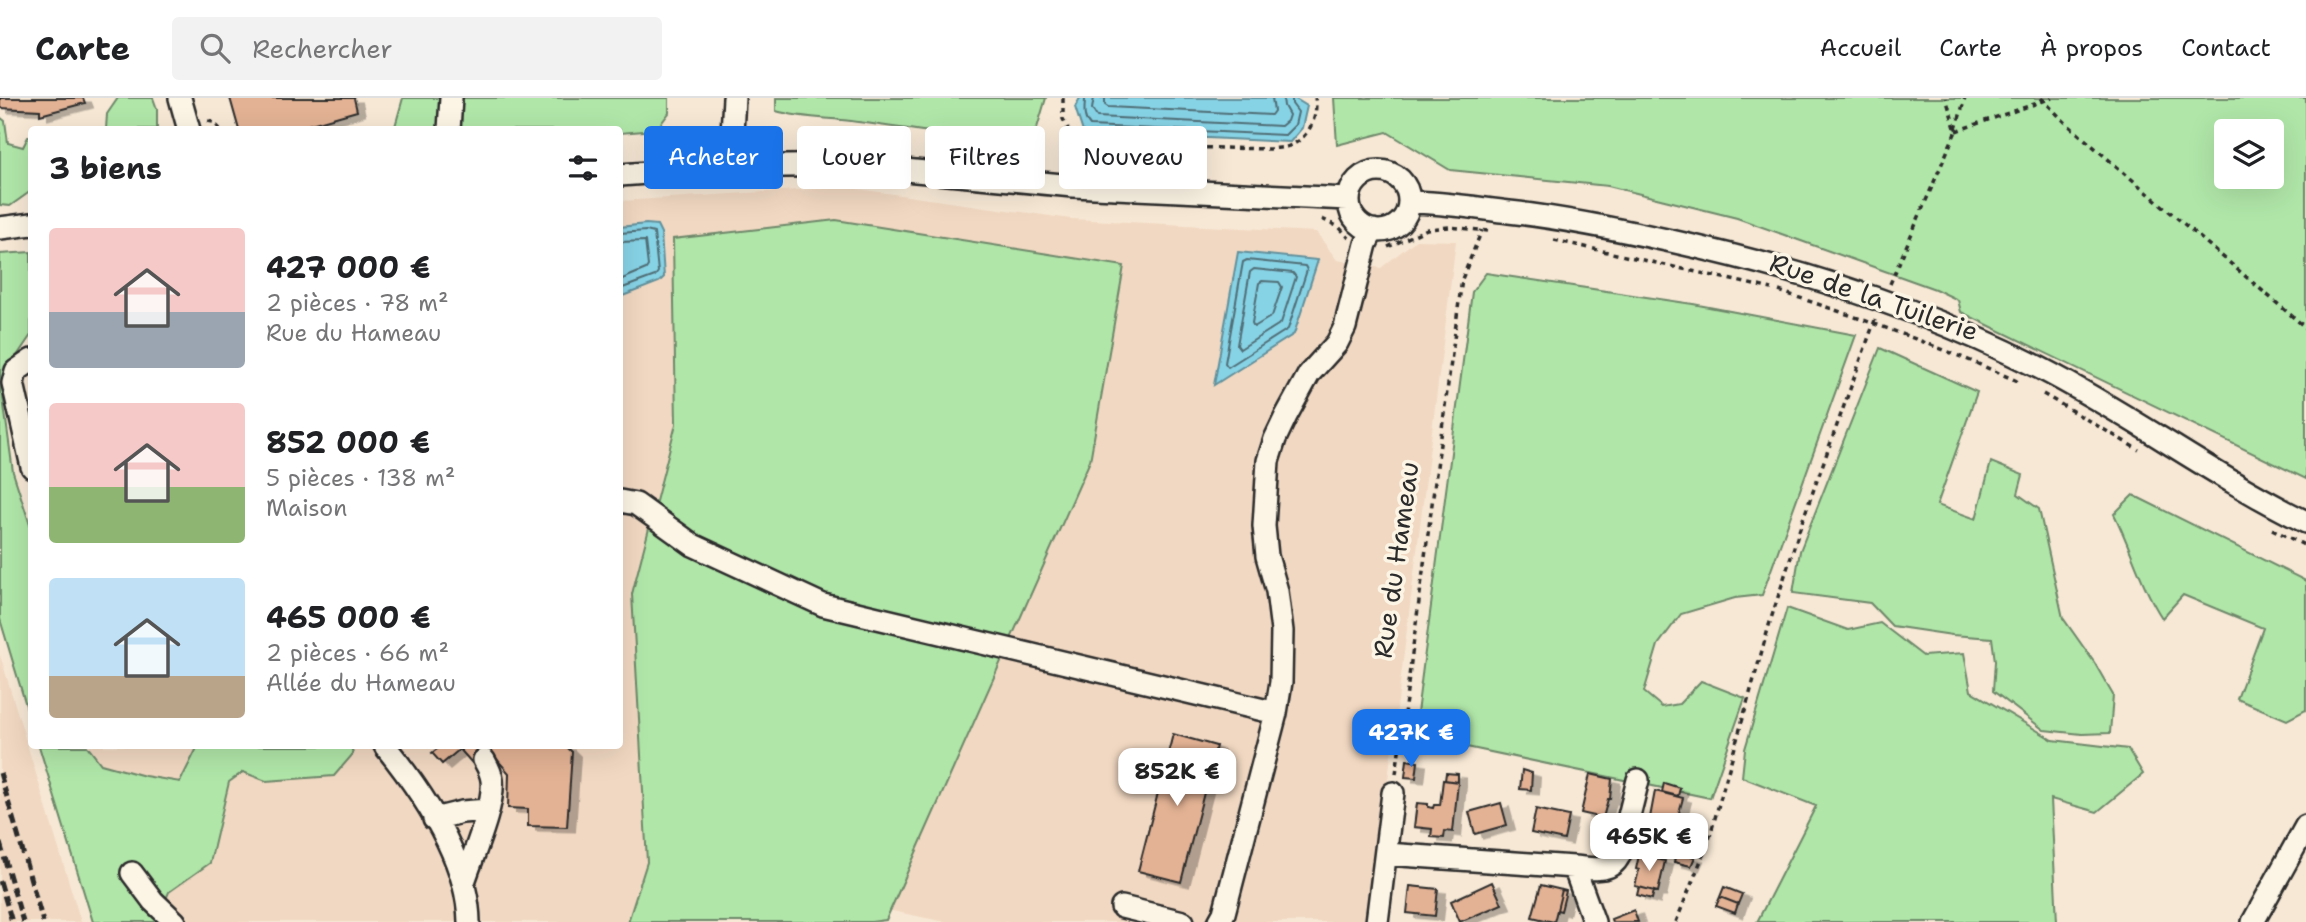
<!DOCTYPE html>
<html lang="fr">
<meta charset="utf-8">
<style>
body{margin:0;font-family:"Shantell Sans",sans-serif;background:#f2f2f2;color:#202124;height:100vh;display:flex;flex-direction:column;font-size:26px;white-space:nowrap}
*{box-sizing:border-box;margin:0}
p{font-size:23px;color:#757577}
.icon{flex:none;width:38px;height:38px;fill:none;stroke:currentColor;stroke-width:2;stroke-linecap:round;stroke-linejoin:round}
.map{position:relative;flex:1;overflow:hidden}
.side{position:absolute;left:28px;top:28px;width:595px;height:623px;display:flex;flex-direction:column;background:#fff;border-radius:7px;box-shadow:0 7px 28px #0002}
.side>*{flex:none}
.hud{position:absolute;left:644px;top:28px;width:665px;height:63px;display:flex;gap:14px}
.buttons{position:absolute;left:2214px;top:21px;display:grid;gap:14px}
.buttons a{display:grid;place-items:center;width:70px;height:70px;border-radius:7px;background:#fff;box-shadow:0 7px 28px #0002;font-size:35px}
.price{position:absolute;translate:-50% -60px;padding:0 16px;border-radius:14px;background:#fff;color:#222;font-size:23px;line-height:46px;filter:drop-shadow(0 2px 4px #0008)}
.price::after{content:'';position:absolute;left:50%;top:42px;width:21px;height:16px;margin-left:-10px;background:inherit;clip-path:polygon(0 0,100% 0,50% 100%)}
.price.on{background:#1a73e8;color:#fff}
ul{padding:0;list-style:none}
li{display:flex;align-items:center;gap:21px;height:175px;padding:0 21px}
li span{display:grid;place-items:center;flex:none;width:196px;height:140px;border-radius:7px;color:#555}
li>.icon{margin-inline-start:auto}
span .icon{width:84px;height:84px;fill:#fffc;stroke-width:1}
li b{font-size:30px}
h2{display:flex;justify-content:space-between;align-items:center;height:84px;padding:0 21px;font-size:30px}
.chip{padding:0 24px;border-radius:7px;background:#fff;box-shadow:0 7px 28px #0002;font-size:24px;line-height:63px}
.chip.on{background:#1a73e8;color:#fff}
header{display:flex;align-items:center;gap:42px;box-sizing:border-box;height:98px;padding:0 35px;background:#fff;border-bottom:2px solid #e0e0e0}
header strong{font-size:33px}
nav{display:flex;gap:38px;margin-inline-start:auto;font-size:24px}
.search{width:490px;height:63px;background:#f2f2f2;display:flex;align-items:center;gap:18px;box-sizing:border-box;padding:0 24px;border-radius:7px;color:#757577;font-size:26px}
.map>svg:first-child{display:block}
</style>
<header>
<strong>Carte</strong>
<div class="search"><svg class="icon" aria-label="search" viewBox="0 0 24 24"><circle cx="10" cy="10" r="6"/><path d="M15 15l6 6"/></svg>Rechercher</div>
<nav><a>Accueil</a><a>Carte</a><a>À propos</a><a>Contact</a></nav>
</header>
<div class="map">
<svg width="2306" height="824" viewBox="0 0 2306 824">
<defs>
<filter id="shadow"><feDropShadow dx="8" dy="4.5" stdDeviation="0" flood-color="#0004"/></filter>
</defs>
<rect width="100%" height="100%" fill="#f7e8d5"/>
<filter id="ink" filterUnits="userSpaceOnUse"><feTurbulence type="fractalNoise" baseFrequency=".0143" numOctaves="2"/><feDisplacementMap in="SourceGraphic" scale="14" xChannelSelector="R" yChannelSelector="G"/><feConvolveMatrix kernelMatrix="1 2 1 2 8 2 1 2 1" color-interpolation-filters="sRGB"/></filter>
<g filter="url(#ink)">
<path fill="#f1d8c2" d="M844 89 1071 121 1316 134 1337 162 1381 170 1416 142 1456 143 1370 824H946L770 788 756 824H104L54 648H620V103Z
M0 557 81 824H0Z"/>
<path fill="#b0e6a8" stroke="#6e886a" stroke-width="2" fill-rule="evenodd" d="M118 0H153L157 11V31H106L107 16Z
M403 0H669V15L656 32 620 35V32H394Z
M776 0H1046L1037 30 1025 43C966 40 909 31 851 23 826 20 801 20 776 13Z
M1334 0H2306V381L1961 214 1958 202 1935 191 1737 120 1608 88 1450 72 1387 34 1337 47ZM2226 33H2272V79H2226Z
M0 19 5 23 8 45 23 49 28 39H31V93L10 108 0 107Z
M836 122 1124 168 1090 363 886 822 871 824H628L647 764 632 496 676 326 673 141Z
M31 154V237L6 274 3 300 13 374 31 430V624L0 521V156Z
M1486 175 1693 206 1856 237 1762 497 1735 500 1681 516 1658 547 1644 594 1662 609 1679 606 1701 583 1745 600 1710 700 1414 638 1472 194Z
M1880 250 1977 294 1937 407 1976 421 1991 364 2023 377 2018 396 2039 411 2063 520 2094 564 2113 597 2110 635 2082 636 2044 632 1993 593 1995 563 1992 540 1952 537 1892 528 1870 505 1793 495 1800 453Z
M2133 397 2306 483V612L2287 622 2237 601 2263 530 2183 497 2162 520C2141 488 2131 450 2114 416Z
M1787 510 1848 532 1880 525 1923 558 1964 555 1971 593 2053 642 2128 651 2143 676 2097 714 2051 701 2057 824H1757L1816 708 1742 679 1745 651Z
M39 648H87L101 666 145 678 180 684 198 648H351L353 656 334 678 266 683 243 674 229 684 210 765 169 794 156 824H93Z"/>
<path fill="#87d3e6" stroke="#62909b" stroke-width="2" d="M1080 0H1294L1307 8 1302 30 1290 44 1083 34 1075 9Z
M646 126 657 127 661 135 664 179 659 184 620 199V129Z
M1238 154 1318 162 1294 236 1214 287Z"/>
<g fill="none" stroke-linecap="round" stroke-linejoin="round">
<path stroke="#506e76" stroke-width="2" d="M1085 0C1085 10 1082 19 1090 28L1285 37 1295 27 1298 14 1292 6V0
M1094 0 1092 11 1097 19 1281 28 1287 23 1289 17 1284 8 1283 0
M1105 0V7L1108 9 1271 17 1274 13 1272 0
M620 135 646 133 654 135 658 174 655 178 620 191
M620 144 645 143 648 168 646 171 620 182
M1247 162 1305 168 1307 172 1288 231 1228 269 1225 265 1243 164Z
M1254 171 1293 175 1296 179 1281 225 1240 251 1237 247 1250 174Z
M1262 183 1279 184 1282 189 1272 218 1254 229 1252 225 1259 185Z"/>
</g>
<path fill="#e3b294" stroke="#2b2b2b" stroke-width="2" filter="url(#shadow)" d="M0 0H83L85 5 40 17V12L0 10Z
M230 0H354L357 13 290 32H239Z
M1173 636 1216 648 1181 784 1138 773Z
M441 648H457L460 651 442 666 432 655Z
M457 648H566L572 654 567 729 528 728V711L508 710 509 675 488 651 472 665Z
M1407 662 1418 664 1416 680 1405 679Z
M1522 672 1532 675 1531 692 1520 691Z
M1446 675 1458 676V684L1445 682Z
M1590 676 1612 681 1610 701H1608L1603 720 1581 715Z
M1443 682 1458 684 1453 734 1445 733 1444 740 1431 739 1432 731 1414 729 1417 705 1428 706V709L1433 710 1434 707H1440Z
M1664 685 1680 690 1678 698 1662 694Z
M1655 693 1683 700 1670 748 1646 741Z
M1501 705 1507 727 1475 736 1469 714Z
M1536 711 1569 718 1564 742 1531 735Z
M1646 741 1670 748 1669 753 1644 747Z
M1676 755 1695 759 1691 768 1674 764Z
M1639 757 1665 763 1658 794 1635 788 1639 772 1636 771Z
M1492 784 1502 806 1460 824 1451 803Z
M1541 787 1562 792 1554 824 1532 819Z
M1410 788 1438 791 1435 818 1407 815Z
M1639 789 1654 793 1652 801 1637 797Z
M1724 789 1742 796 1738 806 1720 799Z
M1562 792 1566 793 1561 813 1557 812Z
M1720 799 1738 806 1735 815 1716 808Z
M1634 812 1638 824H1612L1611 821Z"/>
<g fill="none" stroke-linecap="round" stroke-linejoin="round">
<g stroke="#2b2b2b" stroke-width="26">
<path id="minor" d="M180 0 189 32
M449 32 451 0
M730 69 734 0
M1349 103a30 30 0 1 1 60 0a30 30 0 1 1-60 0Z
M620 77 730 69 852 67 1073 88 1348 101
M1409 104C1442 104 1476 110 1509 114 1564 120 1617 131 1671 143 1798 171 1924 211 2040 270 2132 317 2214 379 2306 424
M0 130 32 126
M32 262 16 273 13 285 32 369
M620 403 636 406 693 447 823 507 1276 615
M385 648C423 695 468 762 469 824
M434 721 462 714 488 712
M1386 756 1574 769 1594 824
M1574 769C1591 770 1610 776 1619 758L1638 682
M132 775 153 803 175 824
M464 784C472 759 495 707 492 682 491 674 488 669 484 662
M1122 809 1183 824
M1219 824 1224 815 1276 615 1281 584 1282 533 1277 493 1267 458 1264 428 1268 363 1275 341 1286 318 1309 276 1337 245 1345 229 1366 146 1373 132
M1377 824 1393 695
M2253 824 2306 728"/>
</g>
<path stroke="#2b2b2b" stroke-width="3.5" stroke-dasharray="5 5" stroke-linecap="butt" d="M1063 0V21L1076 47 1074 69
M2041 0 2067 26 2306 230
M208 23 213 24 221 32
M1956 31 1965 0
M1956 33 2052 0
M1076 47 1271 51C1277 50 1284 50 1289 48 1308 41 1319 19 1315 0
M1322 121 1339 129 1349 140
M1554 142 1772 191
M1388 149 1427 131 1450 129 1488 133
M1890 186 1956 33 1946 0
M1779 193C1860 220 1940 248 2017 283
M2043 296 2139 352
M2272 431 2306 448
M1396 676 1462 181 1482 132
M1676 824 1708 745 1770 524 1802 424 1875 222"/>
<use href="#minor" stroke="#fcf5e5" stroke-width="21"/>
<path stroke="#2b2b2b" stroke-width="5" stroke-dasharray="10 5" stroke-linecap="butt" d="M0 675 43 824
M0 745 23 824
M0 783 12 824"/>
</g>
</g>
<g text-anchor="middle" stroke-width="7" stroke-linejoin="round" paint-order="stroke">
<g font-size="26" fill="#2b2b2b" stroke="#fcf5e5">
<text transform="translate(1874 199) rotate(19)" y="9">Rue de la Tuilerie</text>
<text transform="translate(1396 462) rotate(-82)" y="9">Rue du Hameau</text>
</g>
</g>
</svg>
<div class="buttons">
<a><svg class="icon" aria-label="layers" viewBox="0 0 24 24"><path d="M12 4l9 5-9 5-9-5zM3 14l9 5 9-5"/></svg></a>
</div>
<b class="price on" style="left:1411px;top:671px">427K €</b>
<b class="price" style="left:1177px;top:710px">852K €</b>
<b class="price" style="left:1649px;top:775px">465K €</b>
<div class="hud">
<a class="chip on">Acheter</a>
<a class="chip">Louer</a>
<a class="chip">Filtres</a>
<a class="chip">Nouveau</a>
</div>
<section class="side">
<h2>3 biens<svg class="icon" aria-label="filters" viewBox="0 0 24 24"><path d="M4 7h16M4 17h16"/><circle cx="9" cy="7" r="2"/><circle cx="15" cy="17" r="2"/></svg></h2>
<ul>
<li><span style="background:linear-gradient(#f6c9c9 60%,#9aa5b1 0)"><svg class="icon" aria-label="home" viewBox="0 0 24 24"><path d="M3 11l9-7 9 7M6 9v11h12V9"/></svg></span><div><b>427 000 €</b><p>2 pièces · 78 m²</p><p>Rue du Hameau</p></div></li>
<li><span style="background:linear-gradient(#f6c9c9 60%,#8fb573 0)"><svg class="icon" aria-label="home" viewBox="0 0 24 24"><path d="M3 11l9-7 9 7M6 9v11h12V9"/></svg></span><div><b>852 000 €</b><p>5 pièces · 138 m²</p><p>Maison</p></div></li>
<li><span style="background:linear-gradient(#bfe0f5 70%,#b9a48a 0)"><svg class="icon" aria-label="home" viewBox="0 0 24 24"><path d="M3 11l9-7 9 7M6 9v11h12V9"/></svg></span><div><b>465 000 €</b><p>2 pièces · 66 m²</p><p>Allée du Hameau</p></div></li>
</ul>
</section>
</div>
